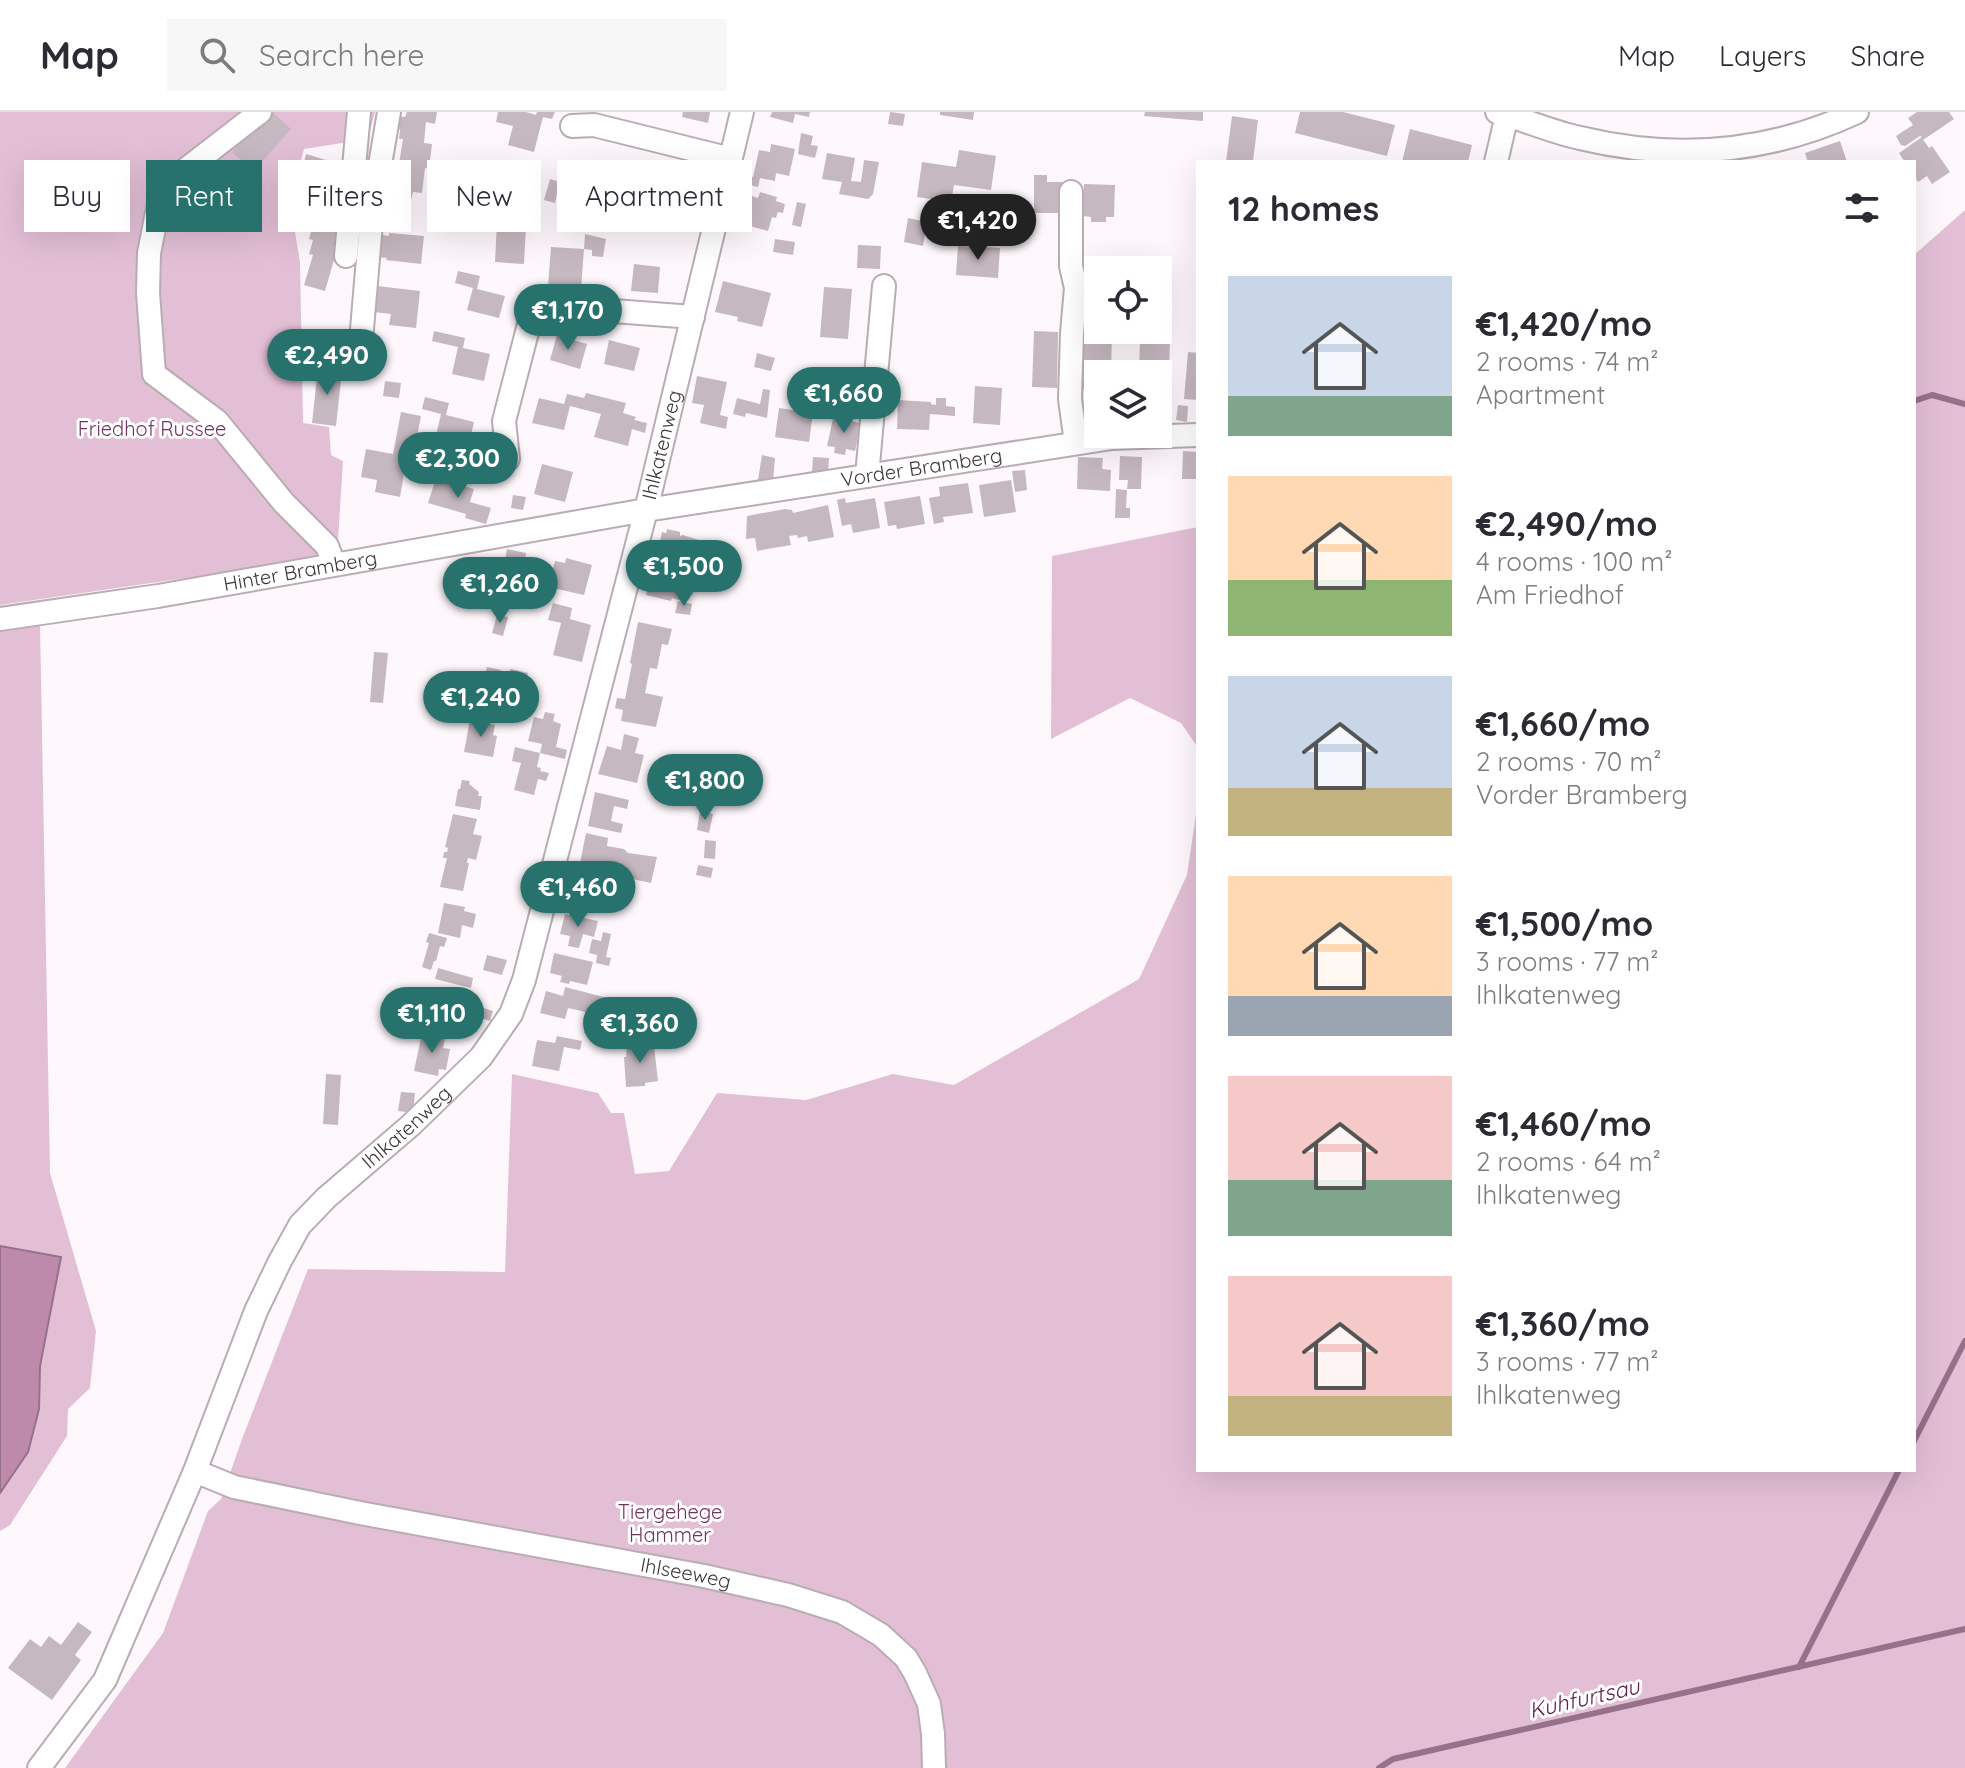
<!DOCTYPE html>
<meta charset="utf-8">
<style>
body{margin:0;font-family:Quicksand,sans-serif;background:#f7f7f7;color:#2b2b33;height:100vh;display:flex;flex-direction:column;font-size:30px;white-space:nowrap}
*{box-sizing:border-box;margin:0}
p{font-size:26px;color:#7c7c81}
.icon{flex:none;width:44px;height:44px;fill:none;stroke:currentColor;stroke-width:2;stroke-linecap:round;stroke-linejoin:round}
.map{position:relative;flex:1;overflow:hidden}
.details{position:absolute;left:1196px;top:48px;width:720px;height:1312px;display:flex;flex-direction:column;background:#fff;border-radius:0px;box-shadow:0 8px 32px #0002}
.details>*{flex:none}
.top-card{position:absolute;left:24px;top:48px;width:760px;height:72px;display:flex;gap:16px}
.tools{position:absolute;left:1084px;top:144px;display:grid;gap:16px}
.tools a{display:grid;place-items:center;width:88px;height:88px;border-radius:0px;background:#fff;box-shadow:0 8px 32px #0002;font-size:40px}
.price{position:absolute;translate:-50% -68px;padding:0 18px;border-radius:28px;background:#28726e;color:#fff;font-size:26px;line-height:52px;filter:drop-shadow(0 2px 4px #0008)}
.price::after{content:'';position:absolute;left:50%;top:48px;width:24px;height:18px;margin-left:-12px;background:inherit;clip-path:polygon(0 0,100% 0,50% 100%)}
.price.on{background:#222;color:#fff}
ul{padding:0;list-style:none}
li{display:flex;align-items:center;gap:24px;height:200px;padding:0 32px}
li span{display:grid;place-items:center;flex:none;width:224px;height:160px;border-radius:0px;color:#555}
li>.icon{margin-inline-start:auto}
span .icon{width:96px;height:96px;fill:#fffc;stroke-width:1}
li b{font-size:34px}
h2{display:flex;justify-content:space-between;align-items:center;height:96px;padding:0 32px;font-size:34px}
.tag{padding:0 28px;border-radius:0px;background:#fff;box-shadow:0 8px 32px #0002;font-size:28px;line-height:72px}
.tag.on{background:#28726e;color:#fff}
header{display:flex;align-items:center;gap:48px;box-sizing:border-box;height:112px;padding:0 40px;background:#fff;border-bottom:2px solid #e1e1e2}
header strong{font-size:38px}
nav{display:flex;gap:44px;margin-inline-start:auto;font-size:28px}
.search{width:560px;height:72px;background:#f7f7f7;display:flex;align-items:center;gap:20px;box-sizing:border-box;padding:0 28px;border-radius:0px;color:#7c7c81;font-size:30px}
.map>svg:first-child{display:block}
</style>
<header>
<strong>Map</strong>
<div class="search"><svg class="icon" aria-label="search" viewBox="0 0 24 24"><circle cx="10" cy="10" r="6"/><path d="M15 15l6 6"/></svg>Search here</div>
<nav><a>Map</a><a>Layers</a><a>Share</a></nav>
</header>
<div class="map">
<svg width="1965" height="1656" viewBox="0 0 1965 1656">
<rect width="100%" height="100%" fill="#fef8fc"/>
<path fill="#e3bfd6" d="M0 0H375L368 27 304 37 290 90 300 150 303 311 329 315 331 343 343 349 337 444 0 493Z
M1965 98V1656H65L163 1521 208 1399 221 1387 242 1327 308 1157 505 1160 512 962 598 981 611 1001H624L635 1062 669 1059 717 981 806 988 893 962 954 973 1139 867 1187 763 1198 689V1358H1914V143Z
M1198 415V636L1181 611 1130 586 1051 627 1052 444Z
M40 511 50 1061 96 1219 90 1276 68 1297 67 1324 10 1413 0 1419V1381L28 1340 39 1297 40 1254 61 1145 0 1134V516Z"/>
<path fill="#be8aac" stroke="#97718a" stroke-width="2" d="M0 1134 61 1145 40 1254 39 1297 28 1340 0 1381Z"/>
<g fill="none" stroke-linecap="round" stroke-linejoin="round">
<path stroke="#97718a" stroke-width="6" d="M1914 289 1932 283 1965 292
M1914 1329 1965 1229
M1799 1555 1899 1358
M1379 1656 1393 1647 1965 1517"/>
</g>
<path fill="#c6b8c0" d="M269 0H272L291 17 260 52 256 49 250 56 232 40Z
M407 0H437L435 12 426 10 424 31 432 32 429 57 425 56 422 81 413 80 411 88 386 84 387 76 393 77 396 52H399L403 27H399L400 17H397L399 4 405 5Z
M498 0H526L536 3 537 0H555L552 7 543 5 534 40 508 33 513 14 496 10Z
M683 0H710L708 11 682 5Z
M772 0H810L809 5 795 2 793 11 770 5Z
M890 0 905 2 903 14 888 12Z
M940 0H974L973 8 940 3Z
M1145 0H1203V9L1144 4Z
M1300 0H1343L1395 13 1387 44 1295 21Z
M1917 0H1949L1954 7 1923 28 1922 26 1929 36 1932 34 1950 60 1932 72 1927 64 1918 70 1914 64V50H1905L1899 41 1922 25 1920 24 1905 34 1901 33 1896 24 1913 13 1908 6Z
M1232 4 1258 8 1253 50H1226Z
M1410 17 1472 33 1468 50H1402Z
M801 21 813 24 811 33 818 34 815 46 798 42Z
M1840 29 1847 50H1808L1805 41Z
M771 32 795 37 789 64 776 61 775 69 760 66 758 75 745 72 747 63 753 65 759 38 770 40Z
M959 38 996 44 991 78 954 73 951 90 917 85 922 50 956 55Z
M827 41 855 46 851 69 861 70 864 48 879 50 873 82 868 87 839 82 842 70 822 67Z
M306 42 326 48 324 57 335 60 332 71 338 73 336 79 329 78 326 90 305 85 309 69 300 66Z
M566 49 598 57 591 85 558 77 555 91 544 88 550 67 560 70Z
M669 51 689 56 684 75 690 76 681 113 655 106 663 75 655 73 652 85 642 83 639 92 608 84 614 57 646 65 649 53 667 57Z
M1034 63H1047V70H1062V101H1034Z
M1084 72 1115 73 1114 105H1106V110H1091V105L1083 104Z
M760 80 777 85 776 89 785 92 783 101 778 100 776 106 772 105 768 119 750 114 752 105 744 103 749 83 758 86Z
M797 90 806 92 801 115 792 113Z
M438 98 451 100 449 115 436 113Z
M316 102 345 110 325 179 304 173 313 143 309 142 313 128 309 127Z
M908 106 927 110 923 134 904 130Z
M497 111 526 113 524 152 495 150Z
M389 121 424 124 421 152 386 148 387 146 374 145 377 122 389 124Z
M585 122 606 127 603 145 592 144V138L584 137Z
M775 127 795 130 793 143 773 140Z
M858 133 881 134 880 157 857 156Z
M958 134 1000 136 998 166 956 163Z
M551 135 584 137 581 177 548 174Z
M634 152 660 155 658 181 631 179Z
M458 159 480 164 477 177 505 184 499 206 467 198 473 176 455 171Z
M723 169 771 181 762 215 737 209 738 205 715 200Z
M377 174 420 179 416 216 389 213 391 202 374 200Z
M824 175 852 177 848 227 820 225Z
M434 219 465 226 463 236 490 242 484 269 452 262 458 235 432 229Z
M1034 219 1058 220 1057 276 1032 275Z
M1079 221 1112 222 1111 262H1098V278H1077Z
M557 223 587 232 580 257 550 248Z
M1140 227 1170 228 1169 261 1139 260Z
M609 228 640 236 634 259 604 252Z
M1188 240 1198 241V288L1184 287Z
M757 241 775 246 771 259 754 255Z
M318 256 342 259 336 314 312 311Z
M832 258 864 262 860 290 828 285Z
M697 264 727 270 720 303 728 305 726 317 700 311 704 293 692 291Z
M385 269 401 271 399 286 383 284Z
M975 274 1002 276 1000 313 973 311Z
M763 277 770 278 767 306 746 301 745 305 733 302 737 286 760 292Z
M586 281 626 291 623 301 636 305 634 308 647 311 645 321 632 317 628 334 594 325 601 302 570 294 564 318 532 311 539 286 564 292 567 282 584 286Z
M425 285 449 291 446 303 474 310 468 336 435 328 441 302 422 297Z
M936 286H946V294L955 295V304L930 302 929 318 897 317 898 288 931 290V292L936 293Z
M1178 293 1188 294 1187 310 1176 308Z
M779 296 813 301 809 330 775 325Z
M401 300 421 304 413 346 407 344 400 385 375 380 377 368 361 365 366 337 393 342Z
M834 302 845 304 844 308 861 311 855 339 846 337 845 343 834 341 835 335 827 334Z
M1183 339 1198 340V367H1182Z
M762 343 775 346 773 370 758 368Z
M1120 344 1142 345 1141 377H1127L1128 368H1119Z
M813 345 829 346 828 361 812 360Z
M1078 345 1103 346 1102 357 1111 358 1110 379 1077 377Z
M542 352 573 360 565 390 534 382Z
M1025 358 1027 378 1015 380 1012 359Z
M436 366 474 377 470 390 491 396 486 412 465 406 466 402 428 391Z
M1011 368 1016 400 984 405 979 373Z
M968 371 973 401 943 405 944 410 934 412 929 386 940 384 939 375Z
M1116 377 1127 378 1126 396H1130V406H1115Z
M513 383 526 385 523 398 511 396Z
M920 384 925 412 897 417 896 413 888 414 884 390Z
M845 386 846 391 875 386 880 416 853 421 851 412 842 414 837 388Z
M828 393 834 425 808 430 807 424 798 426 797 423 789 424 791 433 757 439 755 426 746 427 747 404 785 397 792 398 793 401Z
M667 417 680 420V424L683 423 705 430 701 448 692 445 690 451 657 443 662 420 666 421Z
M507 437 526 441 524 455 516 453 513 468 502 466Z
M566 446 592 453 584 483 548 475 555 449 565 451Z
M653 455 667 458 666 461 678 464V466L686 472 682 489 672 486 671 489 646 483Z
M678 489 692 492 690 503 675 501Z
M553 491 572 496 570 507 591 513 582 550 553 543 561 511 548 508Z
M497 503 508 505 503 524 492 521Z
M638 510 672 517 668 533 662 532 657 557 650 556 645 581 663 585 656 615 621 609 623 598 615 596 617 586 625 587 632 552 630 551Z
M374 540 388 541 383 591 370 590Z
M487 555 501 558 500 563 509 565 510 557 528 561 526 568 519 567 514 591 484 583 487 572H483Z
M545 600 555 602 553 609 561 612 556 635 567 638 565 647 540 641 537 655 541 656 540 659 549 661 546 669 538 667 534 683 514 678 521 651 512 649 515 635 540 641 542 632 528 629 534 605 543 607Z
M470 608 495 613 493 623 497 624 493 645 464 640Z
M624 622 639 626 635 641 644 643 637 671 598 662 607 634 621 638Z
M462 668 470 669 469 672 479 680 478 684H482L480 698 455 694 458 677H460Z
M595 680 629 688 627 697 614 694 611 709 623 712 621 721 588 714Z
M700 699 713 702 709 721 697 718Z
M453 702 477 707 473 722 482 724 476 748 468 746 467 751H469L463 779 440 775 447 746H443L444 740H447L448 736 445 735Z
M586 721 608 726 607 734 624 737 628 741 657 745 651 771 623 765 622 768 607 765 608 757 580 751Z
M705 728 716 729 715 747 704 746Z
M698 753 713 756 711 766 696 763Z
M575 764 606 771 604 784 613 786 610 799 600 797 599 799 569 793Z
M444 791 465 795 464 799 476 802 473 816 462 813 460 826 438 821Z
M565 802 598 809 594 825 583 822 579 836 568 834 570 824 560 822Z
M603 820 611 822 606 845 611 846 609 854 596 851 597 843 589 841 592 827 601 829Z
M429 821 447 826 444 835 440 834 436 849H434L431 858 422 855 429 831 426 830Z
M554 841 593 850 587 873 570 869 569 872 560 870 562 864 550 861Z
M487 843 507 848 502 863 483 858Z
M438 856 473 866 471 876 435 867Z
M565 875 623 890 619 905 609 902 608 905 594 902 595 899 591 898 590 901 568 896 565 907 540 901 546 879 563 884Z
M433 879 456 887 452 900 446 898 443 912 425 907Z
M477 894 493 899 490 909 474 904Z
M588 905 612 911 608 927 584 921Z
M422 921 445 926 443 936 450 937 446 958 439 957 438 964 414 959Z
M557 924 582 929 580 938 564 935 559 959 532 954 537 928 555 931Z
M627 931 654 934 658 969 645 971V974L626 975 624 945H626Z
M326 962 341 963 338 1013 323 1012Z
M401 980 415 981 413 1001 398 999Z
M78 1510 92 1520 75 1543 81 1548 52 1588 8 1556 30 1527 41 1535 49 1524 61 1533Z"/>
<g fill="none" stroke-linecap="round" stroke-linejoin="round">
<g stroke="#baacb4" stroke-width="26">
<g id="minor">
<path d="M260 0 162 76 149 141 148 181 154 262 217 309 284 391 327 434 334 452"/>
<path d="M1497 0C1525 8 1552 20 1580 26 1676 49 1767 42 1857 0"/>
<path d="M572 14 594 13 731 47"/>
<path d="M1496 50 1507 3"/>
<path d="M1071 80V154L1076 176 1072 221 1070 287 1076 331"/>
<path d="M346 144 359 0"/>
<path d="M359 252 372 100 389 0"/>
<path d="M508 347 504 309 534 193 693 205"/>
<path d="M867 364 884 174"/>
<path id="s1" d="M0 507 158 484 646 398 1112 326 1198 323"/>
<path id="s2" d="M195 1359 234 1375 360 1401 704 1464 788 1483 842 1500 881 1523 906 1546 915 1561 929 1592 933 1622 934 1656"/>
<path id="s3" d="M39 1656 105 1568 195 1359 256 1199 280 1149 300 1113 326 1086 411 1013 481 945 511 902 524 868 646 398 742 0"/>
</g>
</g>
<use href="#minor" stroke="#fff" stroke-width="22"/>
</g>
<g text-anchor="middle" stroke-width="6" stroke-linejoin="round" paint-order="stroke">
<g font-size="20" fill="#733360" stroke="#fff">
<text x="152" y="324">Friedhof Russee</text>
<text x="670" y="1407">Tiergehege<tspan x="670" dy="23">Hammer</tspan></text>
</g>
<g font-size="20" fill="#3d373b" stroke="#fff">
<text dy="7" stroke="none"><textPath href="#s3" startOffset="1494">Ihlkatenweg</textPath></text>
<text dy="7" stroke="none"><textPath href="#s1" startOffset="934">Vorder Bramberg</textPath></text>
<text dy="7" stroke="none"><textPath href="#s1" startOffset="304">Hinter Bramberg</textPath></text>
<text dy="7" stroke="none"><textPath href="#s3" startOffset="750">Ihlkatenweg</textPath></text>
<text dy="7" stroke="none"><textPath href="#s2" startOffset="502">Ihlseeweg</textPath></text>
</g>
<g font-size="22" font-style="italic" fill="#61224f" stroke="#fff">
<text transform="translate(1584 1586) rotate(-13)" y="8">Kuhfurtsau</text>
</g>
</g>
</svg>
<div class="tools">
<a><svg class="icon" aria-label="locate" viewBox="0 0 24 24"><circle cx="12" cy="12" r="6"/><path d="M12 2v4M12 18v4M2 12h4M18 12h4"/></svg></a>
<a><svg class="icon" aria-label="layers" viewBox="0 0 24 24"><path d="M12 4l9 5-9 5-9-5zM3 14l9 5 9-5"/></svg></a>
</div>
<b class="price on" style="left:978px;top:150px">€1,420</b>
<b class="price" style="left:568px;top:240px">€1,170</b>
<b class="price" style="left:327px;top:285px">€2,490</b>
<b class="price" style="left:844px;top:323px">€1,660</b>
<b class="price" style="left:458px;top:388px">€2,300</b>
<b class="price" style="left:684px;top:496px">€1,500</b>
<b class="price" style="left:500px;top:513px">€1,260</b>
<b class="price" style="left:481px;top:627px">€1,240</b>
<b class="price" style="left:705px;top:710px">€1,800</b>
<b class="price" style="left:578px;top:817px">€1,460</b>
<b class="price" style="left:432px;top:943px">€1,110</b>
<b class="price" style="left:640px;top:953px">€1,360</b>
<div class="top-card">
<a class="tag">Buy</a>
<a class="tag on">Rent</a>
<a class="tag">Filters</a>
<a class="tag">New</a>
<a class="tag">Apartment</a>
</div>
<section class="details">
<h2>12 homes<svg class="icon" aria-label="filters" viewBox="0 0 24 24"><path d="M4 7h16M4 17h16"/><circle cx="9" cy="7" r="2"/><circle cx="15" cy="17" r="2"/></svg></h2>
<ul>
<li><span style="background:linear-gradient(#c9d6e8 75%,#7fa58c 0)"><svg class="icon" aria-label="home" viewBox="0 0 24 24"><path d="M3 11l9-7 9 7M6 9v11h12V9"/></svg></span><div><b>€1,420/mo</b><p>2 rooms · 74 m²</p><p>Apartment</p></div></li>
<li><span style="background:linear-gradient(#ffd9b3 65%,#8fb573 0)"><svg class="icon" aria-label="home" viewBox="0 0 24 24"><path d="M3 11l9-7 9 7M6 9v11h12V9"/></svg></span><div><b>€2,490/mo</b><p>4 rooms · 100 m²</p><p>Am Friedhof</p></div></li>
<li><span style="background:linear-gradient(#c9d6e8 70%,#c2b280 0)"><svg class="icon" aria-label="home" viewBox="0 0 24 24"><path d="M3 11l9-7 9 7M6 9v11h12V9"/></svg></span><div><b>€1,660/mo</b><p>2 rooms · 70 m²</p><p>Vorder Bramberg</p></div></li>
<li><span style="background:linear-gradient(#ffd9b3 75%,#9aa5b1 0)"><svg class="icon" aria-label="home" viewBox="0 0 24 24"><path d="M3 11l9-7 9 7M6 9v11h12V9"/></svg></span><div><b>€1,500/mo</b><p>3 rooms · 77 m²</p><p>Ihlkatenweg</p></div></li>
<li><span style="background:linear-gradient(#f6c9c9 65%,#7fa58c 0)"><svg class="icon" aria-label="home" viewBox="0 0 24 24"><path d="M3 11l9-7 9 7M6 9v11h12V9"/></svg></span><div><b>€1,460/mo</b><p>2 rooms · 64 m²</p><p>Ihlkatenweg</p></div></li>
<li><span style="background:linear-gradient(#f6c9c9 75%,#c2b280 0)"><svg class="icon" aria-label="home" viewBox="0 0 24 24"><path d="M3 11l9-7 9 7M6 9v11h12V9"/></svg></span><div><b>€1,360/mo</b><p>3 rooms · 77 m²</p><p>Ihlkatenweg</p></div></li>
</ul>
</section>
</div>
